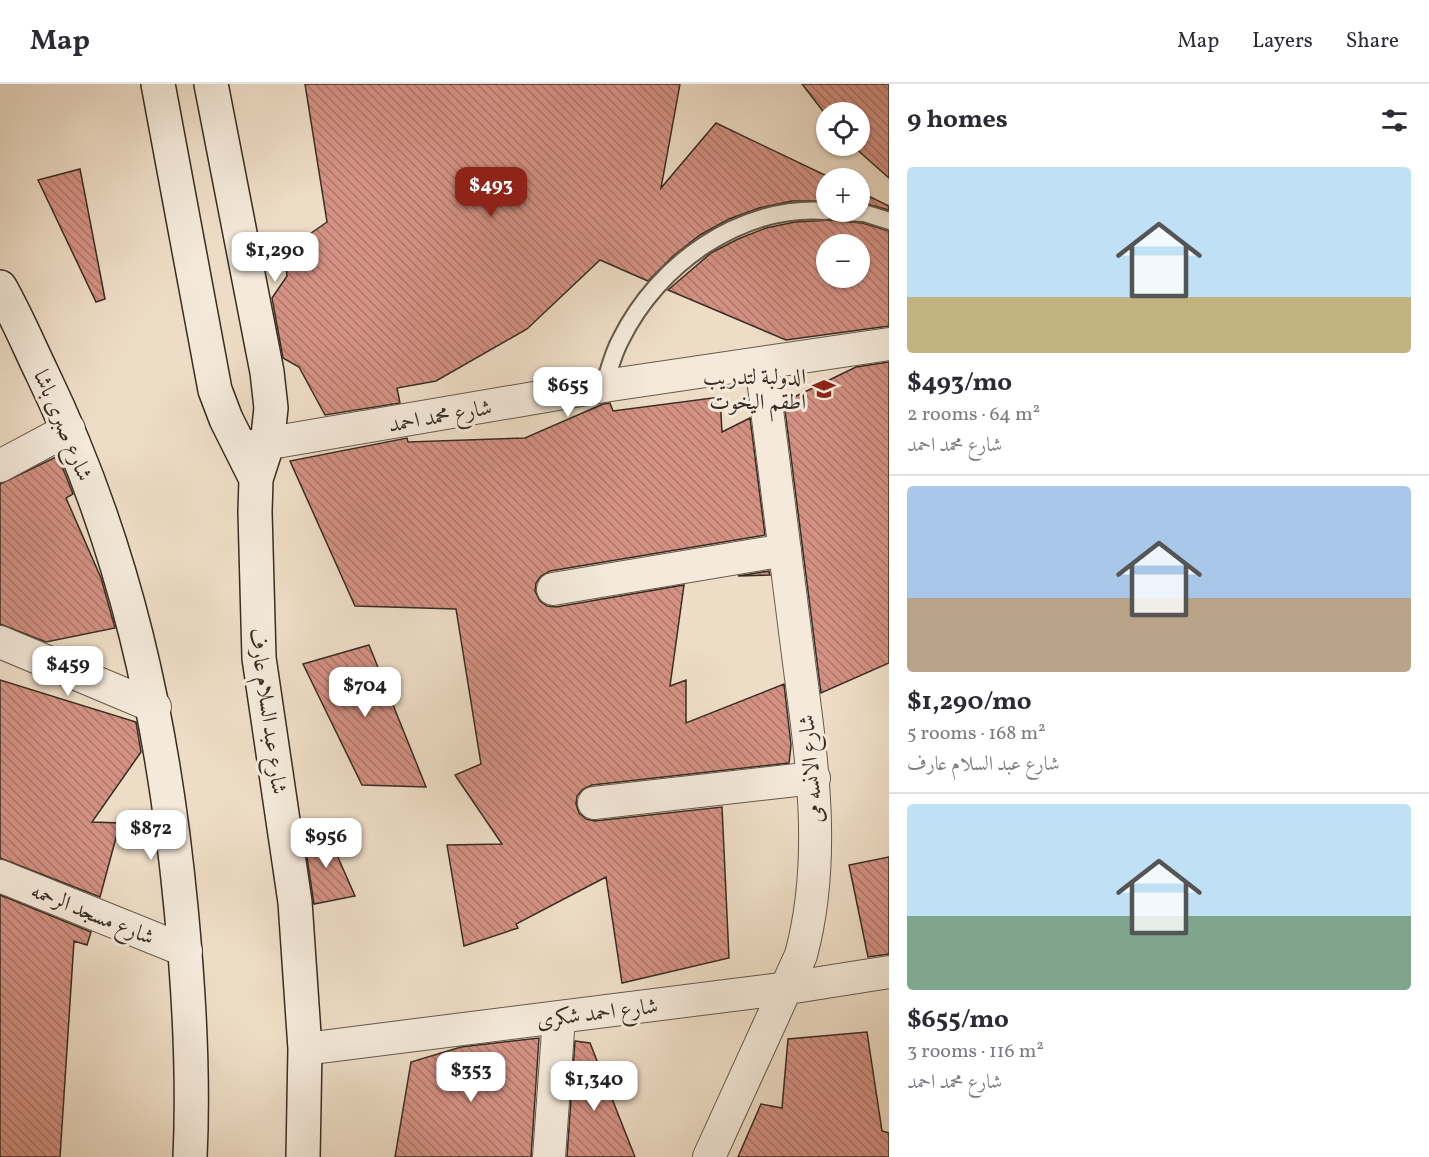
<!DOCTYPE html>
<meta charset="utf-8">
<style>
body{margin:0;font-family:Vollkorn,Amiri,serif;background:#f2f2f3;color:#2b2b33;height:100vh;display:flex;flex-direction:column;font-size:22px;white-space:nowrap}
*{box-sizing:border-box;margin:0}
p{font-size:20px;color:#7c7c81}
.icon{flex:none;width:33px;height:33px;fill:none;stroke:currentColor;stroke-width:2;stroke-linecap:round;stroke-linejoin:round}
.map{position:relative;flex:1;overflow:hidden}
.details{display:flex;flex-direction:column;background:#fff;width:540px}
.details>*{flex:none}
.fabs{position:absolute;left:816px;top:18px;display:grid;gap:12px}
.fabs a{display:grid;place-items:center;width:54px;height:54px;border-radius:50%;background:#fff;box-shadow:0 2px 4px #0004;font-size:30px}
.price{position:absolute;translate:-50% -51px;padding:0 14px;border-radius:12px;background:#fff;color:#222;font-size:20px;line-height:39px;filter:drop-shadow(0 2px 3px #0008)}
.price::after{content:'';position:absolute;left:50%;top:36px;width:18px;height:14px;margin-left:-9px;background:inherit;clip-path:polygon(0 0,100% 0,50% 100%)}
.price.selected{background:#8f2418;color:#fff}
ul{padding:0;list-style:none}
li{display:grid;align-content:center;gap:12px;height:318px;padding:0 18px}
li+li{border-top:2px solid #e1e1e2}
li span{display:grid;place-items:center;height:186px;border-radius:6px;color:#555}
li>.icon{margin-inline-start:auto}
span .icon{width:108px;height:108px;fill:#fffc;stroke-width:1}
li b{font-size:26px}
h2{display:flex;justify-content:space-between;align-items:center;height:72px;padding:0 18px;font-size:26px}
header{display:flex;align-items:center;gap:36px;box-sizing:border-box;height:84px;padding:0 30px;background:#fff;border-bottom:2px solid #e1e1e2}
header strong{font-size:28px}
nav{display:flex;gap:33px;margin-inline-start:auto;font-size:21px}
main{display:flex;flex:1;min-height:0}
.map>svg:first-child{display:block}
</style>
<header>
<strong>Map</strong>
<nav><a>Map</a><a>Layers</a><a>Share</a></nav>
</header>
<main>
<div class="map">
<svg width="889" height="1073" viewBox="0 0 889 1073">
<defs>
<pattern id="building-back-hatch" width="6" height="6" patternUnits="userSpaceOnUse" patternTransform="scale(1.5)"><rect width="6" height="6" fill="#d49183"/><path d="M-1 5l2 2M0 0l6 6M5-1l2 2" fill="none" stroke="#ad776b"/></pattern>
</defs>
<rect width="100%" height="100%" fill="#eeddc6"/>
<filter id="stains"><feTurbulence type="fractalNoise" baseFrequency=".00333" numOctaves="4"/><feColorMatrix values="0 0 0 0 .2 0 0 0 0 .09 0 0 0 0 .02 0 0 0 .5 -.17"/></filter>
<radialGradient id="worn" r=".72"><stop offset=".6" stop-color="#630" stop-opacity="0"/><stop offset="1" stop-color="#630" stop-opacity=".3"/></radialGradient>
<path fill="url(#building-back-hatch)" stroke="#372e22" stroke-width="1.5" fill-rule="evenodd" d="M305 0H680L661 104 716 39 831 94H826V117H792L759 124 729 135 700 151 673 172 648 197 600 176 527 245 436 297 397 304 400 319 325 331 299 283 283 274 272 214 287 192 284 168 327 138Z
M802 0H889V94L853 62H860V28H826V31Z
M80 85 105 215 96 218 38 96Z
M860 108 889 122V126L860 118Z
M831 136 862 139 889 147V242L786 256 668 206 711 169 738 155 766 144 795 138ZM826 160H860V194H826Z
M889 278V579L821 609 784 318 856 283Z
M720 313 722 348 750 334 765 451 550 487 541 492 536 499 535 507 540 517 547 522 556 523 684 501 670 602 686 596V639L784 600 791 661 789 679 592 701 583 705 577 712 576 720 579 729 586 735 595 737 722 723 729 874 622 899 606 793 516 840 518 844 464 862 447 761 502 760 455 691 481 680 456 525 355 522 290 377 407 354 408 358 525 354 603 320 610 319 613 327Z
M58 372 73 410 66 414 101 494 115 544 46 558 0 540V400Z
M769 487 770 491 738 492Z
M369 561 426 703 362 701 303 580Z
M0 596 136 638 141 668 92 738 120 739 100 813 0 774Z
M325 744 355 812 314 820 304 753Z
M889 773V870L868 873 849 781Z
M0 811 91 848 87 861 74 857 60 1073H0Z
M867 948 882 1047 889 1049V1073H738L761 1020 782 1024 788 955Z
M539 954 531 1073H395L411 978 461 963Z
M575 957 590 959 635 1073H567Z"/>
<g fill="none" stroke-linecap="round" stroke-linejoin="round">
<g stroke="#655a4b" stroke-width="20">
<path id="lane" d="M837 128 864 129 889 137
M604 302C609 287 613 269 621 255 658 180 740 121 826 127"/>
</g>
<g stroke="#655a4b" stroke-width="34">
<path id="street" d="M241 364 604 302 889 260
M0 382 69 345
M553 505 785 466
M0 558 155 623
M594 719 814 694
M0 792 186 867
M305 965 788 904 889 888
M549 1073 559 933
M709 1073 801 871C829 766 809 660 796 555 784 463 773 371 761 279"/>
</g>
<g stroke="#372e22" stroke-width="36">
<path id="secondary" d="M158 0 215 306 226 335 256 395
M211 0 267 288 271 324 267 361 256 395 255 428 259 574 295 818 305 965 303 1073
M0 203C16 231 28 260 42 289 125 461 163 635 181 824 189 907 194 990 190 1073"/>
</g>
<use href="#lane" stroke="#f4e9da" stroke-width="16"/>
<use href="#street" stroke="#f4e9da" stroke-width="32"/>
<use href="#secondary" stroke="#f4e9da" stroke-width="33"/>
</g>
<defs>
<g id="school-bare" transform="scale(1.8)"><path d="M0-5L7-2L0 1L-7-2ZM-4 1L0 2.5L4 1V4Q0 6-4 4Z" fill="#8f2418" stroke="#f4e9da" stroke-width="2.5" paint-order="stroke"/></g>
</defs>
<g fill-rule="evenodd">
<use href="#school-bare" x="824" y="305"/>
</g>
<g text-anchor="middle" stroke-width="6" stroke-linejoin="round" paint-order="stroke">
<g font-size="22" fill="#372e22" stroke="#f4e9da" text-anchor="end">
<text x="806" y="300">الدولبة لتدريب<tspan x="806" dy="25">اطقم اليخوت</tspan></text>
</g>
<g font-size="22" fill="#372e22" stroke="#f4e9da">
<text transform="translate(440 331) rotate(-10)" y="8">شارع محمد احمد</text>
<text transform="translate(64 341) rotate(67)" y="8">شارع صبرى باشا</text>
<text transform="translate(269 627) rotate(82)" y="8">شارع عبد السلام عارف</text>
<text transform="translate(810 685) rotate(-95)" y="8">شارع الانسه مى</text>
<text transform="translate(93 829) rotate(22)" y="8">شارع مسجد الرحمه</text>
<text transform="translate(597 928) rotate(-7)" y="8">شارع احمد شكرى</text>
</g>
</g>
<rect width="100%" height="100%" filter="url(#stains)"/>
<rect width="100%" height="100%" fill="url(#worn)"/>
</svg>
<div class="fabs">
<a><svg class="icon" aria-label="locate" viewBox="0 0 24 24"><circle cx="12" cy="12" r="6"/><path d="M12 2v4M12 18v4M2 12h4M18 12h4"/></svg></a>
<a>+</a>
<a>−</a>
</div>
<b class="price selected" style="left:491px;top:134px">$493</b>
<b class="price" style="left:275px;top:199px">$1,290</b>
<b class="price" style="left:568px;top:334px">$655</b>
<b class="price" style="left:68px;top:613px">$459</b>
<b class="price" style="left:365px;top:634px">$704</b>
<b class="price" style="left:151px;top:777px">$872</b>
<b class="price" style="left:326px;top:785px">$956</b>
<b class="price" style="left:471px;top:1019px">$353</b>
<b class="price" style="left:594px;top:1028px">$1,340</b>
</div>
<section class="details">
<h2>9 homes<svg class="icon" aria-label="filters" viewBox="0 0 24 24"><path d="M4 7h16M4 17h16"/><circle cx="9" cy="7" r="2"/><circle cx="15" cy="17" r="2"/></svg></h2>
<ul>
<li><span style="background:linear-gradient(#bfe0f5 70%,#c2b280 0)"><svg class="icon" aria-label="home" viewBox="0 0 24 24"><path d="M3 11l9-7 9 7M6 9v11h12V9"/></svg></span><div><b>$493/mo</b><p>2 rooms · 64 m²</p><p>شارع محمد احمد</p></div></li>
<li><span style="background:linear-gradient(#a9c7e8 60%,#b9a48a 0)"><svg class="icon" aria-label="home" viewBox="0 0 24 24"><path d="M3 11l9-7 9 7M6 9v11h12V9"/></svg></span><div><b>$1,290/mo</b><p>5 rooms · 168 m²</p><p>شارع عبد السلام عارف</p></div></li>
<li><span style="background:linear-gradient(#bfe0f5 60%,#7fa58c 0)"><svg class="icon" aria-label="home" viewBox="0 0 24 24"><path d="M3 11l9-7 9 7M6 9v11h12V9"/></svg></span><div><b>$655/mo</b><p>3 rooms · 116 m²</p><p>شارع محمد احمد</p></div></li>
</ul>
</section>
</main>
